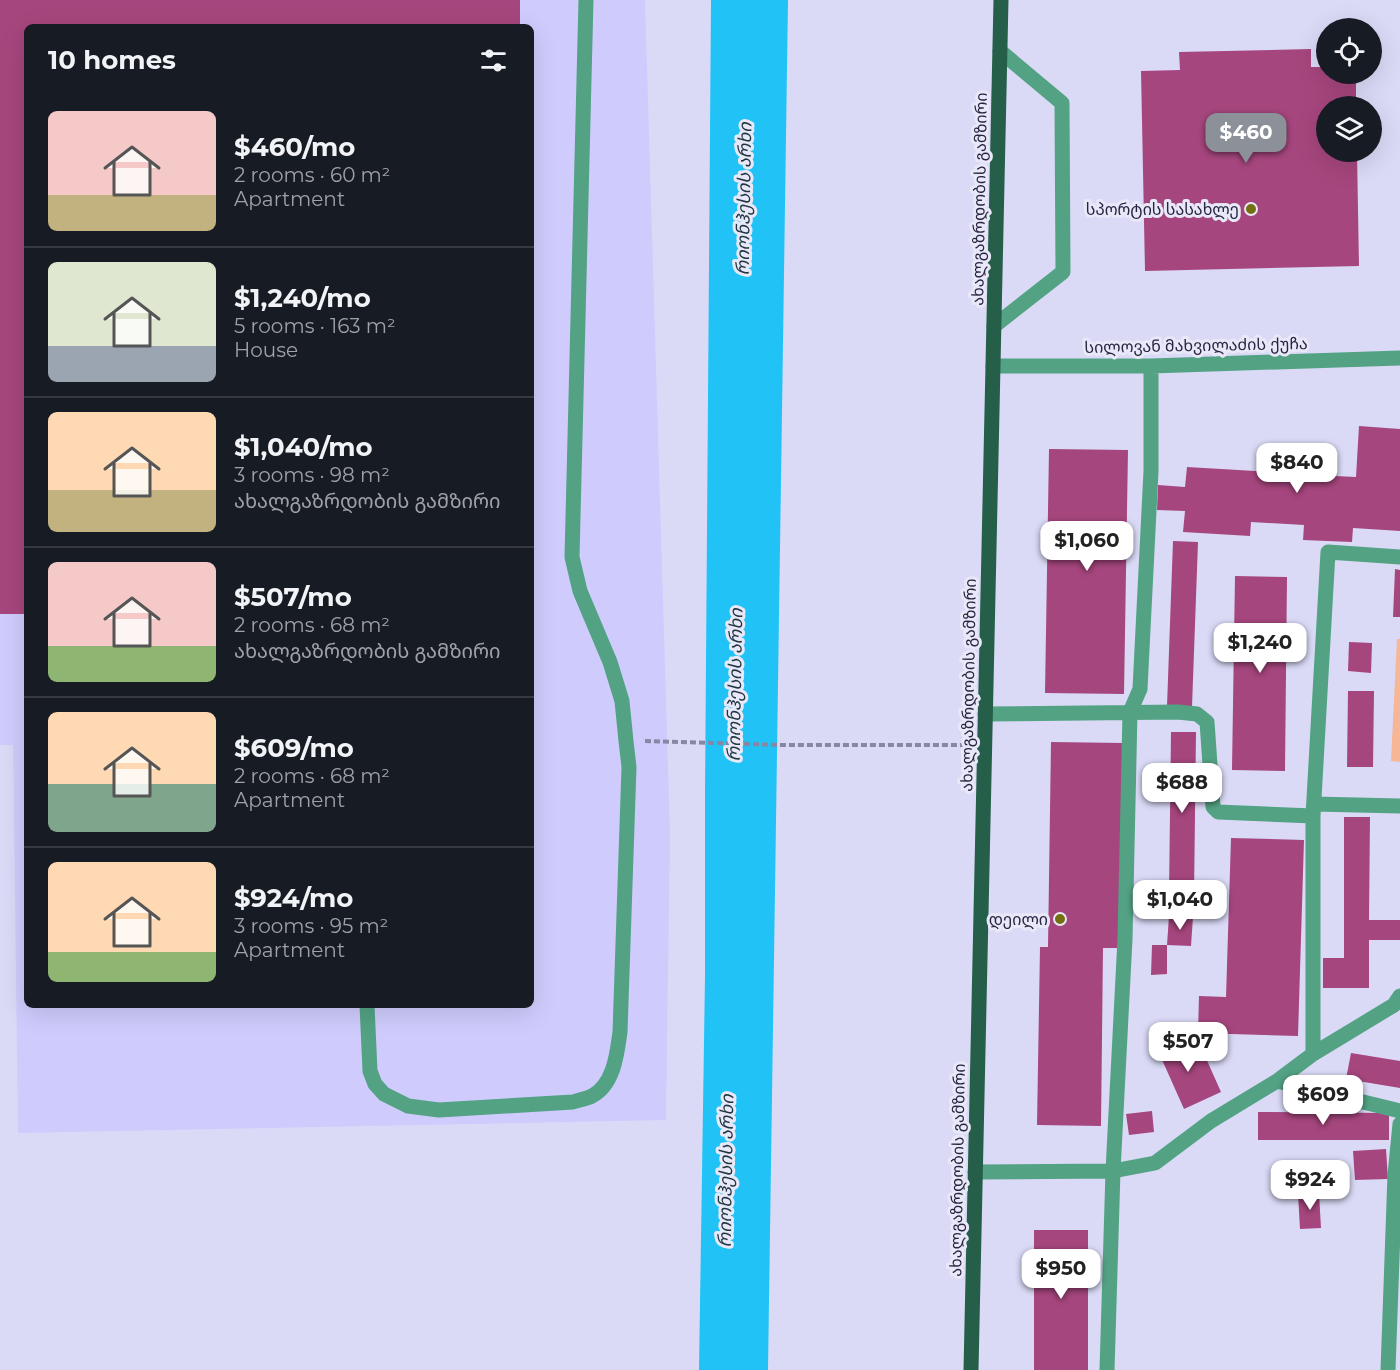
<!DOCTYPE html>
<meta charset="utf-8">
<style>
body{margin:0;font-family:Montserrat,"Noto Sans Georgian",sans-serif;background:#20242c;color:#f1f3f6;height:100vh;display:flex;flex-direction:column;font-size:22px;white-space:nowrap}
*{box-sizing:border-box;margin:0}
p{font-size:20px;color:#9ea1a6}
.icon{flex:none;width:33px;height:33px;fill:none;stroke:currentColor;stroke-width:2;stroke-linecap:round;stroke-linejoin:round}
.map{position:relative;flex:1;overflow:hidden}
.details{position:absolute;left:24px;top:24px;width:510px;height:984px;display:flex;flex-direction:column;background:#171b24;border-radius:9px;box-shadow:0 6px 24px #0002}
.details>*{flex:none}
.controls{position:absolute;left:1316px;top:18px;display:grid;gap:12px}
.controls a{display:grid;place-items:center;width:66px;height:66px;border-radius:50%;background:#171b24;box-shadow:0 6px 24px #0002;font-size:30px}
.price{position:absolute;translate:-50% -51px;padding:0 14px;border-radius:12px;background:#fff;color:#222;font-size:20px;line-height:39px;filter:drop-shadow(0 2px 3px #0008)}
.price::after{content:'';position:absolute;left:50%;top:36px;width:18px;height:14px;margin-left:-9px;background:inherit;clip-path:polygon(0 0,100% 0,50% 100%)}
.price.active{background:#8c9099;color:#fff}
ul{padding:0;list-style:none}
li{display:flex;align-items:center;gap:18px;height:150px;padding:0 24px}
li+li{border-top:2px solid #363941}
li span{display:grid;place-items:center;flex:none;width:168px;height:120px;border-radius:9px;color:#555}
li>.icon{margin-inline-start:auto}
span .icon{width:72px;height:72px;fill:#fffc;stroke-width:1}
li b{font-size:26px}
h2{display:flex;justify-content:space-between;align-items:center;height:72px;padding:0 24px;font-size:26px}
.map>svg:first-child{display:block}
</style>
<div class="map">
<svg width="1400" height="1370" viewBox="0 0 1400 1370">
<rect width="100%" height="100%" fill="#dadaf7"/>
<path fill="#cfccfd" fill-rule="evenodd" d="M0 0H645L670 833 666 1120 18 1133 13 745H0ZM27 27H531V1005H27Z"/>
<path fill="#f7b696" d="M1397 639H1400V762L1391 761Z"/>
<path fill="#21c3f7" d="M711 0H788L768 1370H699L705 976V794Z"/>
<path fill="#a6467e" d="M0 0H520V27H27V614H0Z
M1311 49V67H1326V74H1356V106H1326V152H1357L1359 266 1145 271 1141 71 1180 70 1179 52Z
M1359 426 1400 429V531L1353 528 1352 542 1303 540 1304 525 1251 522 1250 536 1183 532 1185 511 1157 510 1158 485 1185 487 1187 467 1273 472 1274 457 1336 460 1335 476 1356 477Z
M1049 449 1128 450 1124 694 1045 693Z
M1173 541 1198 542 1192 707 1167 706Z
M1395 569 1400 570V617H1393Z
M1235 576 1287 577 1285 771 1232 770Z
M1349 642 1372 643 1371 673 1348 671Z
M1348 691H1374L1373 767H1347Z
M1171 732H1196L1194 896H1169Z
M1051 742 1123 743 1121 948H1103L1101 1126 1037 1125 1040 947H1048Z
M1344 817H1370L1369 920H1400V940H1369V988H1323V958H1344Z
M1231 838 1304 840 1298 1036 1198 1033 1199 996 1226 997Z
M1169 916 1193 917 1191 946 1167 945Z
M1152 945H1167V974L1151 975Z
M1173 1036 1182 1056 1201 1047 1221 1092 1184 1109 1155 1044Z
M1351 1053 1400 1061V1088L1346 1079Z
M1152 1111 1154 1132 1129 1135 1126 1114Z
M1258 1112 1389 1113V1140H1258Z
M1386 1149 1388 1179 1355 1180 1353 1151Z
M1319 1193 1321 1228 1300 1229 1298 1194Z
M1034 1230H1088V1370H1034Z"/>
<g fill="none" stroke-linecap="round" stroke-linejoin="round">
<path stroke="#8786a3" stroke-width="4" stroke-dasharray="6 3" stroke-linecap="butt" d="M645 741 783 745H964"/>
<path stroke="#53a284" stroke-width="15" d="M994 326 1063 272 1062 103 1000 51
M993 366H1151L1400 358
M1151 366V471L1140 689 1130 712 1125 939 1113 1171 1155 1163 1211 1121 1277 1081 1400 1111
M985 714 1178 712 1197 714 1207 722 1213 807 1218 812 1313 816
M1314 804 1400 806
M367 1005 370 1071 375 1084 384 1094 408 1106 439 1110 573 1102C579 1100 586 1099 592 1096 614 1084 617 1054 620 1032L629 767 626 741 622 701 610 662 580 591 572 557 586 0
M1313 1054V816L1328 552 1400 557
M1277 1081 1313 1054 1394 1005 1400 996
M975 1172 1113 1171 1107 1370
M1388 1370 1395 1175 1400 1124"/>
<path stroke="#255e49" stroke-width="15" d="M971 1370 1001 0"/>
</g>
<g fill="#747011" stroke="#e9e8f8" stroke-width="2">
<circle cx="1251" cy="209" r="6"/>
<circle cx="1060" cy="919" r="6"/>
</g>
<g text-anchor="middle" stroke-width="6" stroke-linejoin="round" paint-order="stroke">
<g font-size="16" fill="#272541" stroke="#e9e8f8">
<text transform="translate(979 199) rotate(-89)" y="6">ახალგაზრდობის გამზირი</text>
<text transform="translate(1196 345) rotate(-1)" y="6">სილოვან მახვილაძის ქუჩა</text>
<text transform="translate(968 685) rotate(-89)" y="6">ახალგაზრდობის გამზირი</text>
<text transform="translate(957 1170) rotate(-89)" y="6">ახალგაზრდობის გამზირი</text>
</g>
<g font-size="16" fill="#272541" stroke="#e9e8f8" text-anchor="end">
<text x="1239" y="215">სპორტის სასახლე</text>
<text x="1048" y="925">დეილი</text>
</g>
<g font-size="18" font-style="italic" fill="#1f3640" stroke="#e9e8f8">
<text transform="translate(744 199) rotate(-89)" y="6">რიონჰესის არხი</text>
<text transform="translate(735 685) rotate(-89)" y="6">რიონჰესის არხი</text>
<text transform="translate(726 1171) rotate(-89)" y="6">რიონჰესის არხი</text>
</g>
</g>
</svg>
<div class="controls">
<a><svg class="icon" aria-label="locate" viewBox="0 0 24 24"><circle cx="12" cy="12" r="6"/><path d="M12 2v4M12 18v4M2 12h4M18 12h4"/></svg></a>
<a><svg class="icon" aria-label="layers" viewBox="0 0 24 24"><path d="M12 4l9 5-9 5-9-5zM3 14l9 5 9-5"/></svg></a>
</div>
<b class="price active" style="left:1246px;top:164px">$460</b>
<b class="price" style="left:1297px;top:494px">$840</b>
<b class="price" style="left:1087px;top:572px">$1,060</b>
<b class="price" style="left:1260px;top:674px">$1,240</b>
<b class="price" style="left:1182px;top:814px">$688</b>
<b class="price" style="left:1180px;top:931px">$1,040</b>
<b class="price" style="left:1188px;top:1073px">$507</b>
<b class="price" style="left:1323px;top:1126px">$609</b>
<b class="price" style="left:1310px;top:1211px">$924</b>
<b class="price" style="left:1061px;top:1300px">$950</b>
<section class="details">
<h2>10 homes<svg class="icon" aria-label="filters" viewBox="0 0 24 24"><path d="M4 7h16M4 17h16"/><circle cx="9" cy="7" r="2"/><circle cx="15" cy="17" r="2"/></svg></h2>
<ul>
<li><span style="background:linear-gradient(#f6c9c9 70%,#c2b280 0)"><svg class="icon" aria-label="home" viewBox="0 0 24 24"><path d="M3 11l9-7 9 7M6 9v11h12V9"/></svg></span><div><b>$460/mo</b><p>2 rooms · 60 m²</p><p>Apartment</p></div></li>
<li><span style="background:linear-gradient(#dfe7d0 70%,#9aa5b1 0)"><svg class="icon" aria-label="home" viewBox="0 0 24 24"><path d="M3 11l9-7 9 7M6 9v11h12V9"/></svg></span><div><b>$1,240/mo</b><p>5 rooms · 163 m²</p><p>House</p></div></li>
<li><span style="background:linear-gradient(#ffd9b3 65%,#c2b280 0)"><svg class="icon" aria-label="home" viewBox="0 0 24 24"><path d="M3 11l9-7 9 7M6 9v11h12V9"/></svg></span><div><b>$1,040/mo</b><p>3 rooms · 98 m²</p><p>ახალგაზრდობის გამზირი</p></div></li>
<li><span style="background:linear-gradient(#f6c9c9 70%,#8fb573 0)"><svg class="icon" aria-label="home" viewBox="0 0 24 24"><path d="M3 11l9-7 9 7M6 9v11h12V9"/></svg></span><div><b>$507/mo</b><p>2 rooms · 68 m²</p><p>ახალგაზრდობის გამზირი</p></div></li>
<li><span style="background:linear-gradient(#ffd9b3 60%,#7fa58c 0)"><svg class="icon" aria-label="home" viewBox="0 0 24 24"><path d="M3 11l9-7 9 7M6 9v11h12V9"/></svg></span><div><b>$609/mo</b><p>2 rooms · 68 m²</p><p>Apartment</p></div></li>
<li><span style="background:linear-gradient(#ffd9b3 75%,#8fb573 0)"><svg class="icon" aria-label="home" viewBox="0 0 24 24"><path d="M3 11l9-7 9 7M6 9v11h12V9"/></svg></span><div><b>$924/mo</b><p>3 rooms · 95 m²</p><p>Apartment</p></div></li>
</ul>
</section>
</div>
